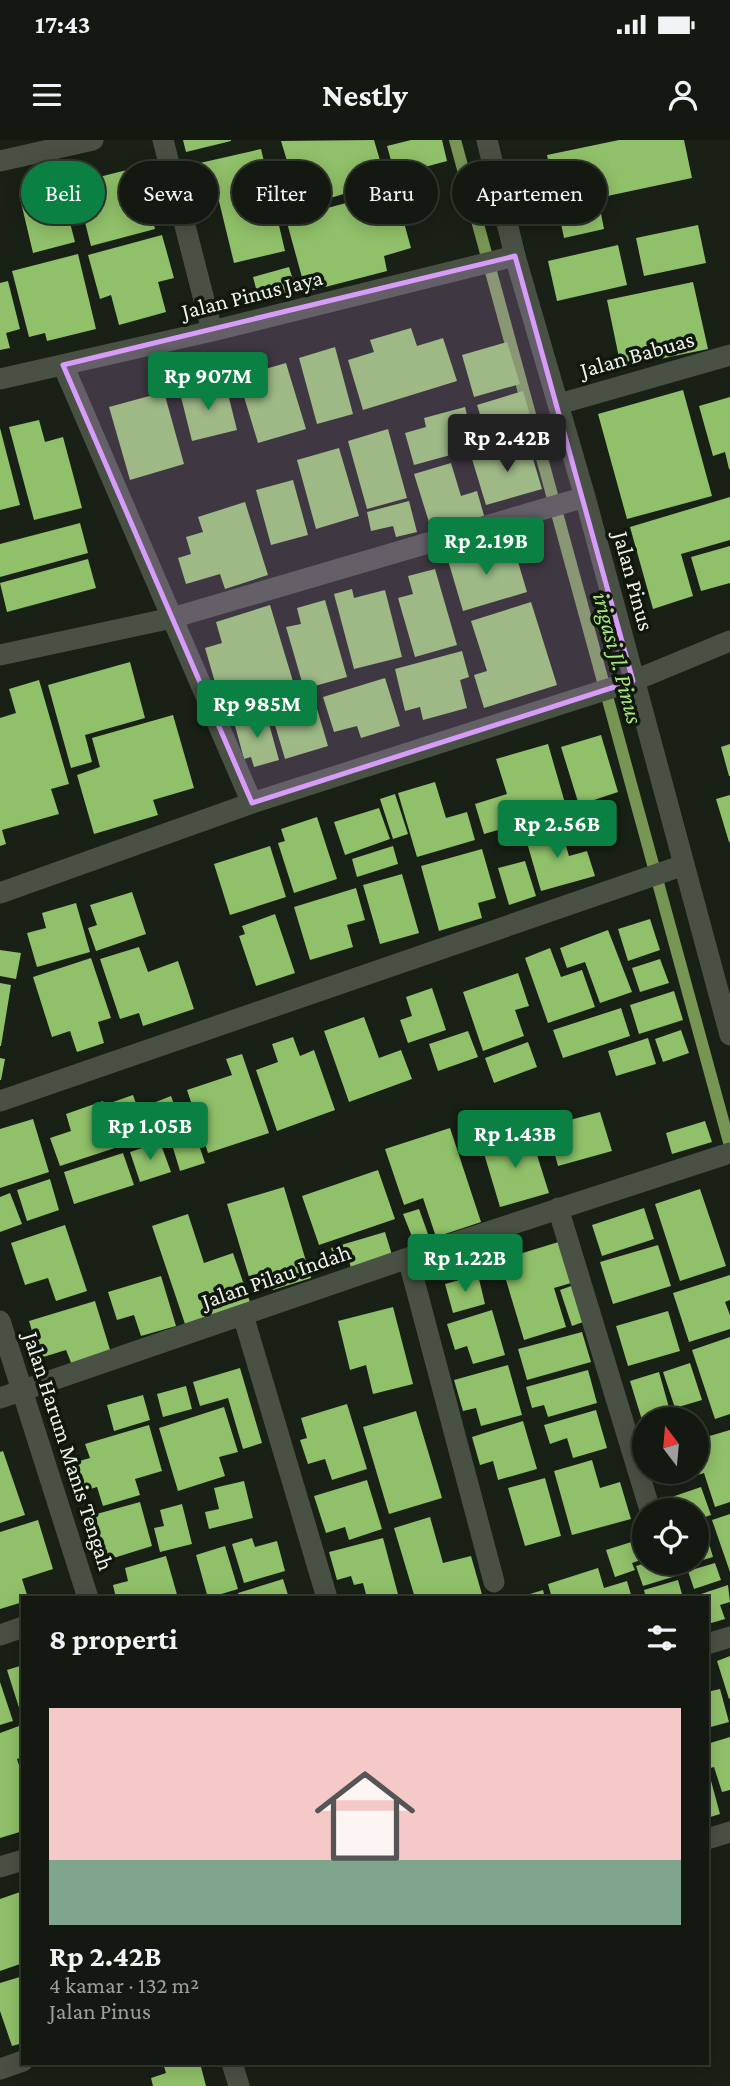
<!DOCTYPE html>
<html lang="id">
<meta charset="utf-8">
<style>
body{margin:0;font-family:"Crimson Pro",serif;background:#20251e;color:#f1f3f6;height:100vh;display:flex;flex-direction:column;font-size:26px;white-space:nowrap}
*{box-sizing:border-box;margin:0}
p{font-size:23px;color:#9da09f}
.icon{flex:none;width:38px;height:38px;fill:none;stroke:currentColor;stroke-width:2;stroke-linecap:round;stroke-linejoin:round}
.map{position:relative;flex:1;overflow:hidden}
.details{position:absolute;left:21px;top:1456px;width:688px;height:469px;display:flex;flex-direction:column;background:#131810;border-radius:0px;box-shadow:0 4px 18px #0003,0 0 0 2px #323730}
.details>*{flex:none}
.hud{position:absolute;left:21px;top:21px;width:690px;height:63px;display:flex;gap:14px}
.needle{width:46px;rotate:344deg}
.controls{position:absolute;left:632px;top:1267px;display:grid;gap:14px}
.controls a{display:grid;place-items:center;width:77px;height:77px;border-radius:50%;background:#131810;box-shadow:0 4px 18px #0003,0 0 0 2px #323730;font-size:35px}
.price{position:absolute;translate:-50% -60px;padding:0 16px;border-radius:7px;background:#0b8043;color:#fff;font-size:23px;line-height:46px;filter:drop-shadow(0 2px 4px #0008)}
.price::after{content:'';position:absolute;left:50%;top:42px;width:21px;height:16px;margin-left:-10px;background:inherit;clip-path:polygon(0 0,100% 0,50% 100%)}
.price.current{background:#222;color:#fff}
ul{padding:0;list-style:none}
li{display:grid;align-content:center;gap:14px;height:371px;padding:0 28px}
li+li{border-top:2px solid #323730}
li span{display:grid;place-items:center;height:217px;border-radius:0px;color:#555}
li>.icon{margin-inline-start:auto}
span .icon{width:126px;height:126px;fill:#fffc;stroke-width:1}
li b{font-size:30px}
h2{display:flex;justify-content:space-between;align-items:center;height:84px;padding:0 28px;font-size:30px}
.chip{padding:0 24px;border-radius:32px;background:#131810;box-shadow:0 4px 18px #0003,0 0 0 2px #323730;font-size:24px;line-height:63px}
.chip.current{background:#0b8043;color:#fff}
.status{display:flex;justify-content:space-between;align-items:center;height:49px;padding:0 35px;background:#131810;direction:ltr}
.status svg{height:19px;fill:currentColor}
header{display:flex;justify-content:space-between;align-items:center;height:91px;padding:0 28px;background:#131810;font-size:32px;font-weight:700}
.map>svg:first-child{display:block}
</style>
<div class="status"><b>17:43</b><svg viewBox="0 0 49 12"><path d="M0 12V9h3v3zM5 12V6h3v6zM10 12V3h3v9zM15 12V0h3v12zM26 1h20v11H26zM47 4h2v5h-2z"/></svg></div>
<header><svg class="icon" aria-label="menu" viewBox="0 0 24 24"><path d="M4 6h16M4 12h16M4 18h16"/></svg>Nestly<svg class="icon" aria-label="person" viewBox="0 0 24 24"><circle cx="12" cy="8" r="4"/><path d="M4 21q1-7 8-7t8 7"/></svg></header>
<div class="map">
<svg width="730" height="1946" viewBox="0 0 730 1946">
<rect width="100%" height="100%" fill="#192015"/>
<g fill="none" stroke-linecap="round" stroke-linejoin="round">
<path stroke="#779654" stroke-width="12" d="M455 0 730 1006"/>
</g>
<path fill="#90c069" d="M183 0H231V1L186 12Z
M374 0 386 41 301 67 281 1Z
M411 0H442L447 21 395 35 387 6Z
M619 0H684L692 38 598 58 604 89 564 98 547 15Z
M261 9 285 111 234 123 217 53 199 57 191 25Z
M139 27 155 89 91 106 75 43Z
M60 44 75 102 33 113 19 54Z
M395 50 411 108 384 116 387 131 306 152 286 79Z
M698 85 706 123 644 136 636 98Z
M162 95 174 138 158 142 166 172 119 185 111 155 100 159 88 115Z
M618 105 627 145 557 161 548 121Z
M78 114 96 189 47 201 45 193 29 197 12 131Z
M289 127 296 150 259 160 253 137Z
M8 141 20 189 6 193 10 208 0 210V143Z
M693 142 708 209 621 227 607 160Z
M411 188 417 206 443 198 457 241 363 270 348 220 374 212 370 200Z
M507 202 520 244 474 257 462 215Z
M335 207 353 274 317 284 299 218Z
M286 223 306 289 258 303 238 237Z
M225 242 237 290 192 301 180 253Z
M683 250 712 356 627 379 598 274Z
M523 251 535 293 505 302 500 283 484 287 477 265Z
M164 252 184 324 130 340 109 267Z
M730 257V329H729L725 312 713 316 699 266Z
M465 267 476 308 414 325 405 293 426 287 424 278Z
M39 280 45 302 63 297 82 368 34 380 9 287Z
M0 288 20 365 0 370Z
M388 289 407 358 367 369 348 301Z
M528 302 542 349 486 365 472 319Z
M339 308 359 376 316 389 297 320Z
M451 323 461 356 477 351 485 379 433 395 414 334Z
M293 340 308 395 271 405 256 350Z
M730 357V400L681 414 693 456 653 469 630 387Z
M409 361 417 392 396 397 393 386 371 391 367 372Z
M245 362 268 435 225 449 220 434 186 444 178 418 191 414 186 397 203 392 198 377Z
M80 383 88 413 0 437V404Z
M513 405 527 452 463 471 447 417 477 408 480 416Z
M730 406V443L701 451 691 417Z
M88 419 96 448 7 472 0 443Z
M435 429 457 505 415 517 398 458 413 454 408 436Z
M352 449 354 458 385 450 402 517 354 529 334 454Z
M325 460 347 537 304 549 286 487 301 484 297 468Z
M531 462 557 545 484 568 474 535 487 531 471 481Z
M270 465 298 558 251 572 244 549 219 556 205 508 222 503 216 482Z
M462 511 469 537 460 540 467 568 423 580 420 567 405 571 395 529Z
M130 522 145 578 85 595 92 622 71 628 48 545Z
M385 538 400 586 361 598 357 586 334 592 323 557Z
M39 540 69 644 51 649 59 674 2 690 6 704 0 706V578L16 573 9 549Z
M315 562 328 606 285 619 272 575Z
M266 573 279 620 254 627 251 617 244 619 234 582Z
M173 575 194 648 153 660 158 675 94 694 77 635 100 627 92 598Z
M601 595 618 652 579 665 561 607Z
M548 604 567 670 484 694 475 664 507 654 496 619Z
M730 604V636H729L721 607Z
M435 642 446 678 467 672 475 700 417 717 398 653Z
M395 654 408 694 393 699 380 659Z
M730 655V702H729L716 659Z
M379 668 390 699 345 715 334 682Z
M317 677 337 739 294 753 278 703 285 701 281 689Z
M560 686 569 716 587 711 595 736 541 751 525 696Z
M270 706 286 757 230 775 214 724Z
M393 706 398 724 357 737 352 719Z
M482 709 496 758 478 763 482 778 439 791 421 726Z
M525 721 536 756 509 765 498 728Z
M402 734 419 793 380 804 363 745Z
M356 748 365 780 347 785 353 807 310 820 294 767Z
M132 752 146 794 96 811 88 788 97 785 90 765Z
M76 763 90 812 37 827 27 793 46 788 42 773Z
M275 774 295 833 256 846 239 796 245 794 242 786Z
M650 779 660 810 628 821 618 789Z
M608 790 632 852 600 863 585 822 567 828 560 808Z
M139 807 148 832 178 821 194 869 143 886 139 873 120 879 100 819Z
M550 808 561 837 582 830 595 867 548 883 525 818Z
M0 810 21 813 16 839 0 836Z
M91 818 111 878 98 882 104 903 77 912 70 891 52 897 33 837Z
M660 819 669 843 640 852 632 828Z
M518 833 529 866 515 870 524 896 483 911 463 852Z
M0 843 11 845 1 906H0Z
M432 848 446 890 408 903 400 880 412 876 406 857Z
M674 851 683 880 639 894 630 865Z
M621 868 630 896 563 918 553 890Z
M364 877 379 918 401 910 412 939 349 962 324 891Z
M681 890 689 913 663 922 655 899Z
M468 891 478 917 438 931 429 904Z
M293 897 300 916 314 910 335 970 277 991 256 930 278 922 272 904Z
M648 898 656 924 616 936 608 911Z
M528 902 537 927 494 943 485 918Z
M242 914 269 993 208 1013 187 950 232 935 226 919Z
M0 918 5 919 1 940H0Z
M133 955 138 969 171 956 182 986 129 1004 113 962Z
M103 961 118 1007 60 1026 50 998 71 991 66 974Z
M600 972 612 1011 558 1026 547 986Z
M33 979 49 1032 0 1048V989Z
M705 981 712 1002 672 1014 666 993Z
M450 988 481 1082 436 1097 423 1058 404 1065 385 1009Z
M194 990 205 1023 180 1031 170 998Z
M530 993 549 1053 500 1067 482 1007Z
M160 1002 171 1032 140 1042 130 1012Z
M123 1013 134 1045 74 1064 64 1032Z
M378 1030 395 1079 319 1105 302 1056Z
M50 1039 59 1070 27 1081 17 1050Z
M284 1047 311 1138 273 1150 267 1131 249 1137 227 1064Z
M700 1049 726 1126 680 1141 655 1064Z
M10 1053 22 1084 0 1092V1057Z
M644 1068 654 1099 602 1116 592 1085Z
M419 1069 428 1094 413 1099 403 1074Z
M188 1074 204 1123 233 1113 250 1162 185 1184 152 1086Z
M65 1085 87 1151 56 1161 48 1138 25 1145 11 1103Z
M385 1092 392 1115 351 1128 348 1117 335 1122 331 1108Z
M565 1100 578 1141 554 1148 566 1187 524 1200 500 1120Z
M658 1105 671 1146 613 1164 600 1122Z
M478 1135 485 1164 453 1173 445 1144Z
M730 1135V1160L725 1162 730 1175V1189L689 1202 673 1153Z
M161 1136 176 1186 141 1196 134 1175 117 1180 108 1152Z
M574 1145 586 1181 572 1186 560 1150Z
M95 1161 111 1213 72 1225 66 1210 40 1218 29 1181Z
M393 1167 413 1244 373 1254 366 1225 350 1230 338 1181Z
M492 1170 505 1215 473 1224 467 1206 455 1210 447 1184Z
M668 1171 680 1211 628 1226 616 1186Z
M582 1192 591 1222 527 1240 518 1209Z
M730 1197V1274L715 1279 692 1210Z
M690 1223 702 1260 675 1268 663 1232Z
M508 1225 522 1275 481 1286 476 1268 463 1271 454 1240Z
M240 1228 262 1303 243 1309 228 1258 200 1266 193 1242Z
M588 1230 597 1263 548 1277 544 1265 532 1268 526 1247Z
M659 1232 670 1271 642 1280 630 1241Z
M186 1246 192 1269 163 1277 157 1254Z
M143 1255 150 1280 114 1291 107 1265Z
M347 1264 367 1329 332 1340 325 1319 308 1324 300 1300 307 1298 301 1278Z
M224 1267 238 1312 219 1317 225 1336 178 1351 159 1288Z
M596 1270 607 1308 573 1318 567 1298 550 1304 544 1285Z
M416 1271 442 1358 389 1374 363 1287Z
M523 1281 537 1329 498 1340 493 1321 480 1325 472 1297Z
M149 1285 162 1331 135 1339 140 1355 103 1366 97 1347 80 1352 72 1323 90 1318 85 1304Z
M730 1290V1362L715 1367 704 1333 688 1338 686 1332H696V1300Z
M3 1311 25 1375 0 1383V1312Z
M592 1320 600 1348 620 1342 631 1379 572 1395 554 1331Z
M545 1338 561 1396 525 1406 508 1348Z
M367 1340 382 1389 349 1400 345 1387 326 1393 314 1356Z
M244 1341 253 1378 209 1389 205 1372 219 1369 214 1348Z
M701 1347 711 1375 699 1379 704 1394 696 1397V1370H667L663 1360Z
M140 1362 152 1406 107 1420 93 1375Z
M182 1364 192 1404 160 1412 154 1388 164 1386 160 1370Z
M730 1374V1432L712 1380Z
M430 1377 443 1423 471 1416 483 1458H415L394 1388Z
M38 1380 53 1429 22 1439 28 1458H23V1462L0 1469V1392Z
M252 1398 255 1407 277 1401 285 1431 244 1443 232 1404Z
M383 1398 399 1458H367L363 1443 354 1445 351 1436 337 1440 329 1412Z
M644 1398V1419L632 1423 635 1430 615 1437 606 1410Z
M708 1400 713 1417 696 1422V1404Z
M225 1406 238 1449 208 1458 196 1415Z
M166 1416 178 1458H116L113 1445 128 1441 125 1428Z
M646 1423H672L676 1436 643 1446 636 1426Z
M715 1423 721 1440 694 1449 688 1431Z
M598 1428 604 1448 627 1441 632 1458H552L548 1444Z
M283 1439 289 1458H239L238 1453Z
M678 1440 683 1458H646L644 1450Z
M728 1445 730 1462 720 1465 725 1479 708 1484 707 1458H699L698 1455Z
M543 1450 545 1458H520V1457Z
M730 1516V1558L729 1559 717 1521Z
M23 1525V1577H22L7 1530Z
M0 1542 13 1581 0 1585Z
M720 1549 729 1582 707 1588V1552Z
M19 1586 23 1597V1617L17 1619 23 1638V1691L0 1698V1593Z
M730 1597V1650L722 1652 714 1627 707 1629V1604Z
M710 1637 720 1674 707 1678V1638Z
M23 1751V1823L0 1831V1759Z
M23 1836V1903L12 1906 0 1871V1843Z
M163 1923H200L206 1946H153L151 1938 166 1933Z"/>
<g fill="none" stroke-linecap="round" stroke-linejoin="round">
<path stroke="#495144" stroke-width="21" d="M163 0 212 191
M0 21 93 0
M63 225 252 663
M0 239 212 191 515 116
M559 264 730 215
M0 515 172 478 585 357
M0 753 252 663 633 541 730 501
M0 961 684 725
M558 1068 650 1370
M408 1118 494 1442
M243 1175 327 1458
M0 1181 88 1458
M0 1258 408 1118 730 1013
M0 1495 23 1487
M707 1504 730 1497
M707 1699 730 1692
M0 1727 23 1720
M232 1923 239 1946
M0 1929 23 1921"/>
<path stroke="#495144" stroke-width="21" d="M487 0 515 116 585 357 730 895"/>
</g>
<path fill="#d79bf9" fill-opacity="0.2" stroke="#d79bf9" stroke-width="5" stroke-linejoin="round" d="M515 116 633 541 252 663 63 225Z"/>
<g text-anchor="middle" stroke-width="7" stroke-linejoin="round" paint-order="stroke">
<g font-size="23" fill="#eef2eb" stroke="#10170c">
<text transform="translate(252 154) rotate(-14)" y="8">Jalan Pinus Jaya</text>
<text transform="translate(637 214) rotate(-16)" y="8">Jalan Babuas</text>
<text transform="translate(634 441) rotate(75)" y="8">Jalan Pinus</text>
<text transform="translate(276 1136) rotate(-19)" y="8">Jalan Pilau Indah</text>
<text transform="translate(69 1311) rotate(72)" y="8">Jalan Harum Manis Tengah</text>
</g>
<g font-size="24" font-style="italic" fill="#abe879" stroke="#10170c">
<text transform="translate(618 518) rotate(75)" y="8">irigasi Jl. Pinus</text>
</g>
</g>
</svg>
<div class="controls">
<a><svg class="needle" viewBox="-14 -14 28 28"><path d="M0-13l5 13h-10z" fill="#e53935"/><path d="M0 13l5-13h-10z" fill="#9da09f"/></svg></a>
<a><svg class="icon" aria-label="locate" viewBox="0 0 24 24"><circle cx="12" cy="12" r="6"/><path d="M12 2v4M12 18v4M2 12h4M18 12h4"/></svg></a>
</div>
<b class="price" style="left:208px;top:272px">Rp 907M</b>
<b class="price current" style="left:507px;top:334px">Rp 2.42B</b>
<b class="price" style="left:486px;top:437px">Rp 2.19B</b>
<b class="price" style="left:257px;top:600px">Rp 985M</b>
<b class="price" style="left:557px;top:720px">Rp 2.56B</b>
<b class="price" style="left:150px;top:1022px">Rp 1.05B</b>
<b class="price" style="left:515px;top:1030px">Rp 1.43B</b>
<b class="price" style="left:465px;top:1154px">Rp 1.22B</b>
<div class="hud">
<a class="chip current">Beli</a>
<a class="chip">Sewa</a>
<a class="chip">Filter</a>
<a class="chip">Baru</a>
<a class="chip">Apartemen</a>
</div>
<section class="details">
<h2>8 properti<svg class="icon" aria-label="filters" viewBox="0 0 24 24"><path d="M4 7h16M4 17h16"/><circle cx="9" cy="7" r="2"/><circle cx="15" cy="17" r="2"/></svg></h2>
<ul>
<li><span style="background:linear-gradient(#f6c9c9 70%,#7fa58c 0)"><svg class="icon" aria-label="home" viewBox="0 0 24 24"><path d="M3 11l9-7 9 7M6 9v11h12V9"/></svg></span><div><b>Rp 2.42B</b><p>4 kamar · 132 m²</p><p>Jalan Pinus</p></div></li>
</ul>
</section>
</div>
